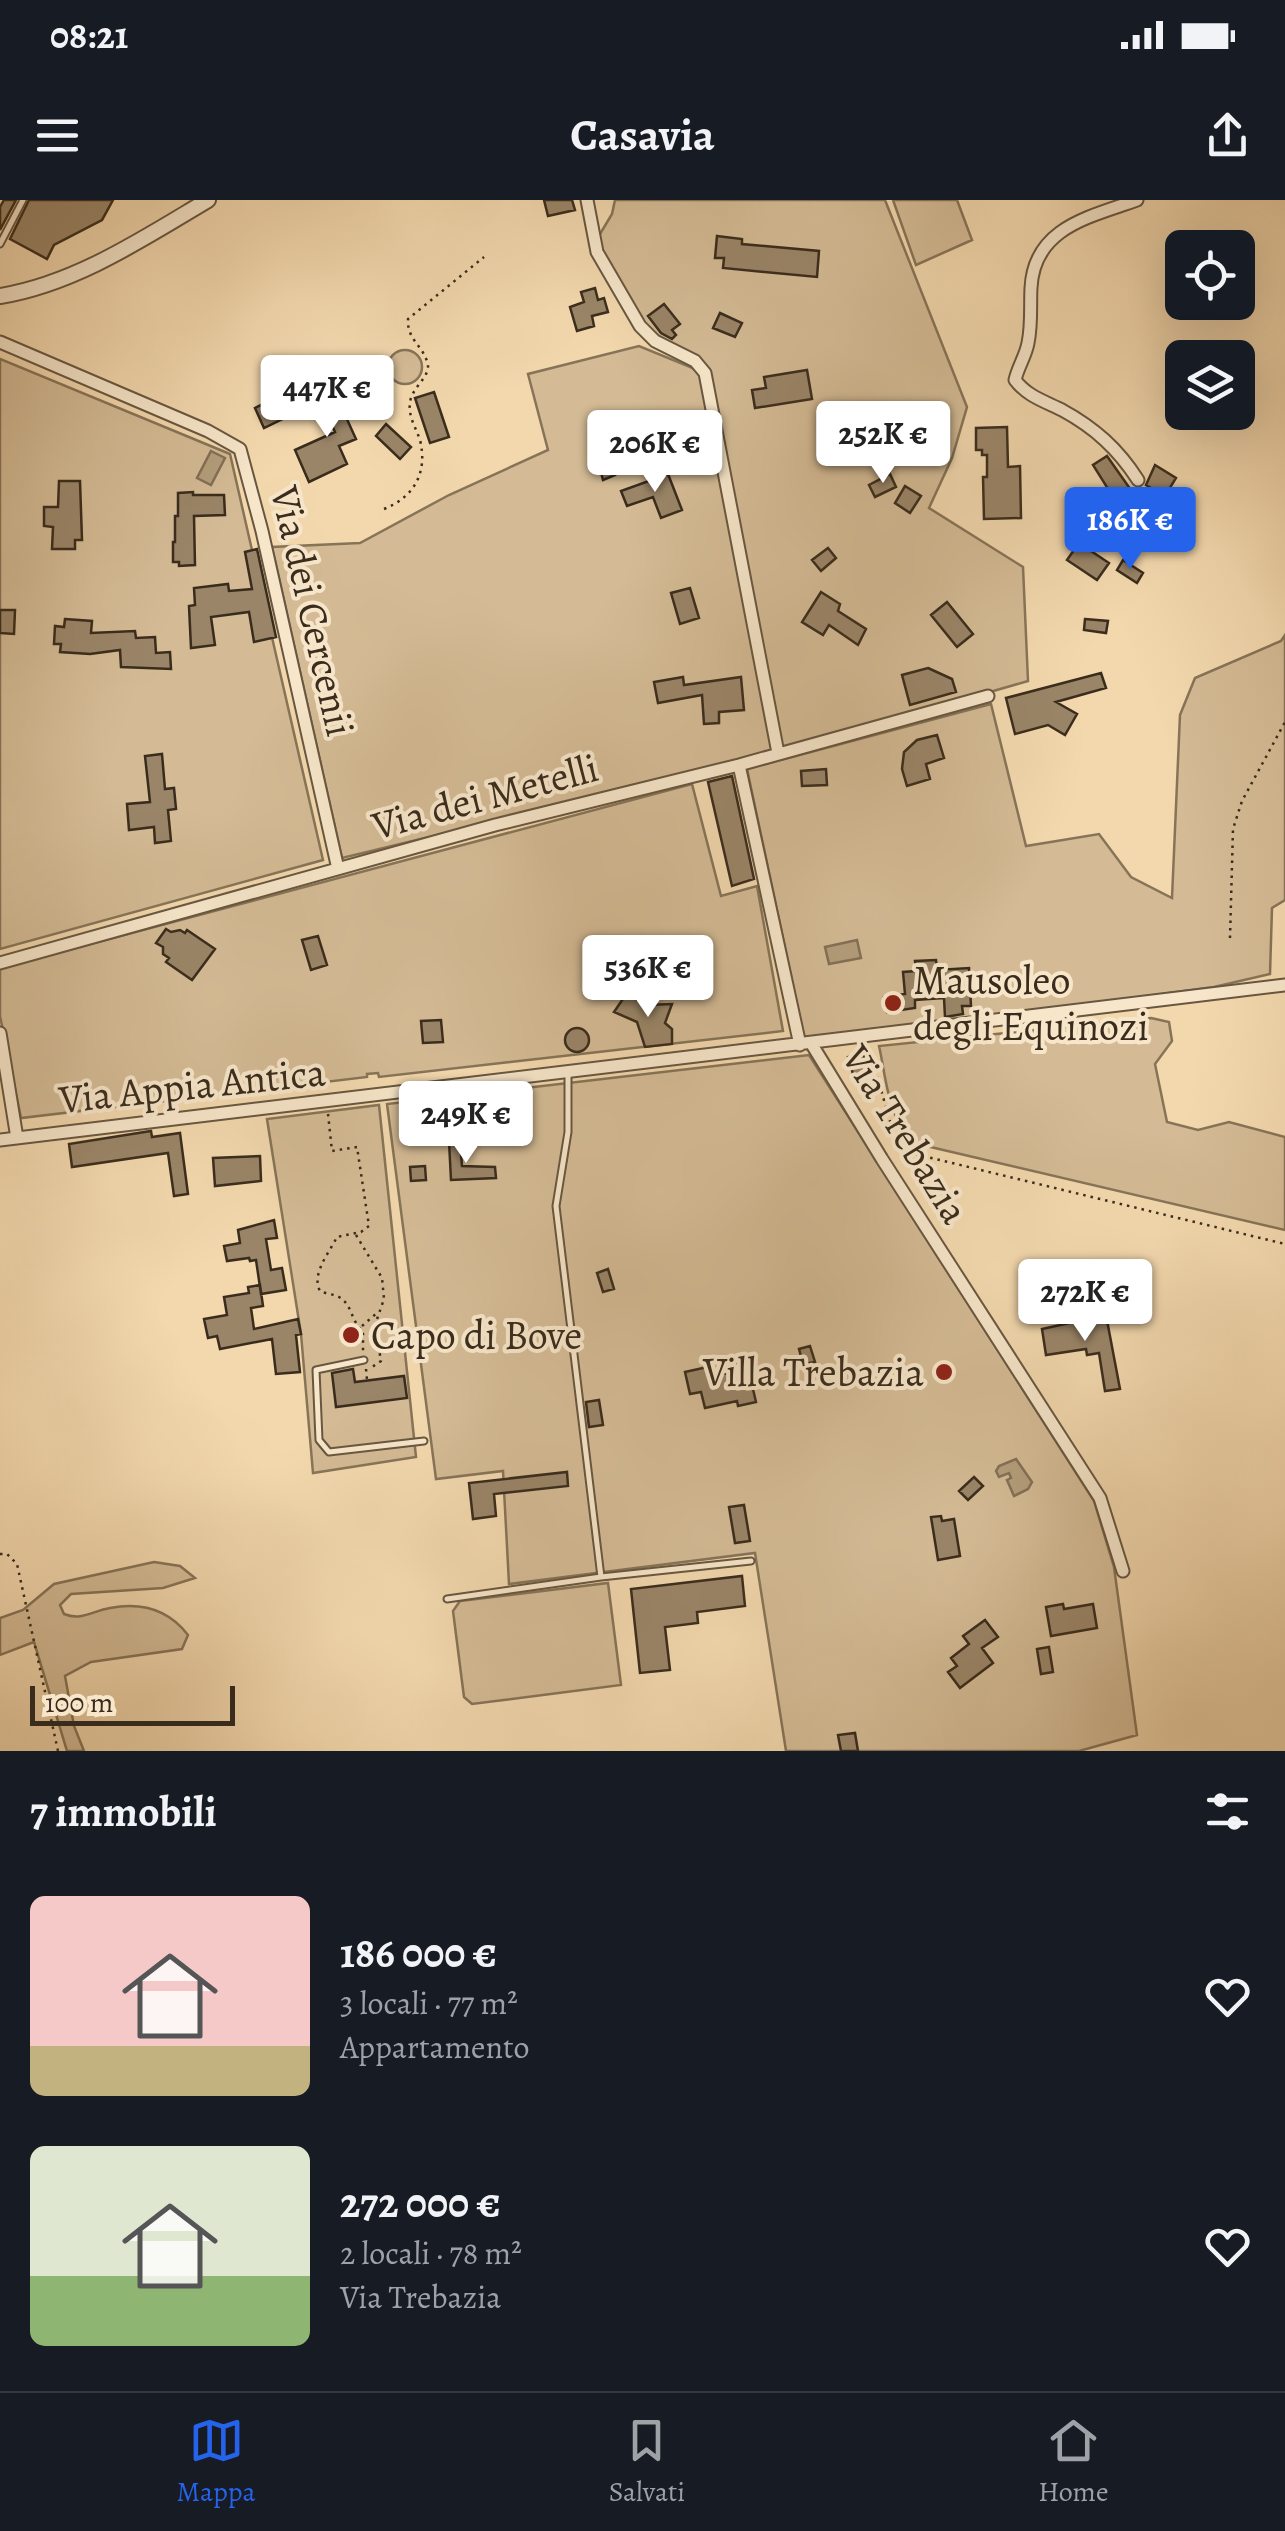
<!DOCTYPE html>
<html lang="it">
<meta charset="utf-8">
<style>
body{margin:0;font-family:Alegreya,serif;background:#242831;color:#f1f3f6;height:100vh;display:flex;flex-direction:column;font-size:38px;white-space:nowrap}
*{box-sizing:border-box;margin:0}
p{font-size:32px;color:#9ea1a6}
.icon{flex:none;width:55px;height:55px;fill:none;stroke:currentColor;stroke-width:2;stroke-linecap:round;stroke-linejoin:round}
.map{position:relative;height:1551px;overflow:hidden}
.drawer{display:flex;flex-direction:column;background:#171b24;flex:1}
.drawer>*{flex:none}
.fabs{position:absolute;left:1165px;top:30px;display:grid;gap:20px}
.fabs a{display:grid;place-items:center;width:90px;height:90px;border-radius:15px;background:#171b24;box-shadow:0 10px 40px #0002;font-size:50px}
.scale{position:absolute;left:30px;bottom:25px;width:205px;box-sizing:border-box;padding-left:10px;border:5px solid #3a2c1c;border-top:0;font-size:28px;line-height:35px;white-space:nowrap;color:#3a2c1c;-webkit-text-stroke:8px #f7e6ca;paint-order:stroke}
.price{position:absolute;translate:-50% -85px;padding:0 22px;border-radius:10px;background:#fff;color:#222;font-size:32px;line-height:65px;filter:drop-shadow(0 2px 5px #0008)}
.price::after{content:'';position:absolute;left:50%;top:60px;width:30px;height:22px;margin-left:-15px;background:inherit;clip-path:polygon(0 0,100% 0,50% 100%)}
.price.current{background:#2563eb;color:#fff}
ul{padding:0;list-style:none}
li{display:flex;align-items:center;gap:30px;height:250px;padding:0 30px}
li span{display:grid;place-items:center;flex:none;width:280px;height:200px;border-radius:15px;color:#555}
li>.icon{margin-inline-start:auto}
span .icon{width:120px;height:120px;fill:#fffc;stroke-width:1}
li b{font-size:42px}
h2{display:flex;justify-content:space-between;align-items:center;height:120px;padding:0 30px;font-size:42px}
.status{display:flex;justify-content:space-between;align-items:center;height:70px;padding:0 50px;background:#171b24;direction:ltr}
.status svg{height:28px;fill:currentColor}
header{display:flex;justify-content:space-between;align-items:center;height:130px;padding:0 30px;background:#171b24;font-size:45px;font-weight:700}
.tab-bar{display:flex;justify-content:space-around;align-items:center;height:140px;border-top:2px solid #363941;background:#171b24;font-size:28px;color:#9ea1a6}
.tab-bar a{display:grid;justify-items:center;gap:5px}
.tab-bar .current{color:#2563eb}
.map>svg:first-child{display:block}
</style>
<div class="status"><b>08:21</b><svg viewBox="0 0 49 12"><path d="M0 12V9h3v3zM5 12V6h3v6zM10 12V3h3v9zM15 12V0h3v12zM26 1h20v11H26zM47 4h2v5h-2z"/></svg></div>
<header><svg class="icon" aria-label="menu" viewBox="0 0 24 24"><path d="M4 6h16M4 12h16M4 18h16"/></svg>Casavia<svg class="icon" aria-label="share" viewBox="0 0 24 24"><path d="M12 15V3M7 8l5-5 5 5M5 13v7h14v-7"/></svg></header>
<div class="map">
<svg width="1285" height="1551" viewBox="0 0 1285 1551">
<rect width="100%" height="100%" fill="#f3d8ae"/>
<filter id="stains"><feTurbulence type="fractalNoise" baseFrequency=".002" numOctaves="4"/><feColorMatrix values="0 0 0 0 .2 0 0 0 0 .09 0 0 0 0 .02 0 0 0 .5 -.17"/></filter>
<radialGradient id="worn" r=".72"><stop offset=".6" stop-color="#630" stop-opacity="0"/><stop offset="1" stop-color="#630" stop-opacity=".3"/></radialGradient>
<path fill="#d4bb95" stroke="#877458" stroke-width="2.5" d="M615 0H885L967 207 952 258 929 308 1023 367 1028 481 778 553 342 658 272 347 360 343 449 295 548 250 528 174 639 146 700 171 665 147 634 115 594 44 612 14Z
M893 0H957L972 40 916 65Z
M388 167a17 17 0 1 1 34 0a17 17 0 1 1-34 0Z
M0 159 230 254 323 660 0 749Z
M1285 435V700L1272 708 1270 774 1214 787 952 822 804 837 747 569 991 504 1026 646 1099 634 1131 677 1172 698 1180 515 1195 478 1281 441Z
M692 584 721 696 757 686 783 831 379 877 378 873 367 874V877L21 918 0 816V768Z
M1151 818 1169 822 1172 841 1155 864 1167 922 1198 930 1229 922 1285 937V1030L922 945C887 927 887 880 879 846Z
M809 855 1094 1301 1114 1367 1137 1535 1079 1551H786L755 1353 509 1384 503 1271 436 1279 387 904Z
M379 905 416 1257 313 1273 301 1134 267 919Z
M154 1362 180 1366 195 1378 163 1388 71 1394 60 1405 64 1414C82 1421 92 1411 110 1408 142 1402 168 1409 188 1435L182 1449 91 1462 65 1476 74 1526 84 1551H67L34 1442 0 1455V1418L23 1410 54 1384Z
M608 1383 621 1485 472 1504 464 1497 453 1411 460 1401Z"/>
<path fill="#b49e7c" stroke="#837056" stroke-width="2.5" d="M211 251 225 258 211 285 197 278Z
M857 740 861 758 829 764 825 747Z
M1016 1259 1032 1282 1028 1289 1014 1296 1007 1280 1011 1278 1009 1273 999 1277 996 1271 999 1266Z"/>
<path fill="#9a8568" stroke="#3a2c1c" stroke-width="2.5" d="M4 0H16L0 30V7Z
M29 0H113L102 20 54 45 47 59 10 39Z
M544 0H572L575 10 548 16Z
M717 36 742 39V44L819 51 817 77 723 68 724 58H715Z
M595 88 598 100 604 98 608 112 592 116 594 126 577 131 570 107 584 102 581 92Z
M664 104 680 124 672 130 676 135 672 139 661 133 648 116Z
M720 113 742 123 735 137 713 128Z
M807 170 812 199 755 208 752 190 766 188 764 177Z
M330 182 356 239 339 246 347 264 309 282 295 250 335 232 316 188Z
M290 191 299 211 264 228 255 208Z
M434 192 449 237 430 243 415 198Z
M386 224 411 247 400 259 376 236Z
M1007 227 1008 267 1020 266 1021 318 984 319 983 277H987V255H982V250H976V228Z
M607 254 615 275 603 280 597 257Z
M1107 256 1152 320 1135 332 1093 265Z
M1155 265 1176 278 1165 296 1146 285Z
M668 274 682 310 661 318 653 297 627 306 621 291Z
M890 274 896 287 875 297 869 285Z
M59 281H80L82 340H75V349H52L53 327 44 326V307H58Z
M905 286 921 296 910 313 895 303Z
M193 292V295H224L225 315 194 316 195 365 179 366V362H173V342H175V316H178V293Z
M1079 343 1109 363 1097 380 1067 360Z
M828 348 836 358 821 371 812 360Z
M257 349 276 437 254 442 249 412 211 417 215 445 191 448 189 406 195 405 194 388 228 384 229 391 252 389 245 352Z
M1123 360 1143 373 1137 383 1117 370Z
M690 388 699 418 680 424 671 393Z
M821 392 840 404 838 411 866 429 858 445 829 425 823 435 802 422Z
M947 402 973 434 957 447 931 415Z
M0 410H15L14 434 0 433Z
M65 419 92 421 91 433 135 431 136 438 155 437 156 453 170 452 171 469 121 467 120 450 90 454 60 452 61 444H54L55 426 64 427Z
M1085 419 1108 421 1106 433 1084 430Z
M928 468 952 479 956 492 910 505 902 475Z
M1101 473 1106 488 1056 502 1077 514 1065 535 1048 525 1015 534 1006 498Z
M683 477 684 485 741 477 744 510 719 512V523L704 524 702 495 658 503 654 482Z
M937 535 944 558 926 564 930 579 907 586 902 569 904 552 917 540Z
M162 554 165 589 174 588 176 609 168 610 171 641 155 643 154 627 129 630 127 604 150 602 145 556Z
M826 569 827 585 802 586 801 571Z
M732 576 754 679 732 686 708 582Z
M166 729 171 732 180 730 185 733 187 730 215 749 192 780 166 762 169 758 163 754V747L156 743Z
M318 736 327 765 311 770 302 740Z
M936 760 937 770 969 768 971 806H962L963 814 945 817 944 798 915 800V808L887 812 884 797 905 794 903 772 916 771 915 761Z
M627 793 645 805 672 804 665 823 672 829V844L645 847 637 822 614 812Z
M441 820 443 842 423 843 421 821Z
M565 840a12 12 0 1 1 24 0a12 12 0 1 1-24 0Z
M863 852 870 876 855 881 848 857Z
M451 897 454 930 439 931 436 899Z
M151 931 152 937 180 933 188 994 174 996 168 953 72 967 69 944Z
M460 940 462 966 495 967 496 978 451 980 449 941Z
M260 956 261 981 215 986 213 958Z
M425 966 426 980 411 981 410 967Z
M274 1020 277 1038 266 1039 271 1070 282 1068 286 1090 261 1094 256 1060 250 1061 249 1058 227 1061 224 1046 240 1043 238 1030Z
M608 1069 614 1089 603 1092 597 1073Z
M260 1085 263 1106 251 1108 254 1129 298 1119 301 1134 296 1135 300 1172 276 1174 272 1139 220 1149 217 1136 208 1138 204 1119 227 1115 224 1097 249 1093 248 1087Z
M1106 1115 1120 1189 1105 1191 1099 1153 1087 1155 1086 1149 1046 1155 1042 1129Z
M810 1146 815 1162 803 1164 799 1149Z
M746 1159 756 1202 738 1206 737 1201 705 1208 701 1192 690 1194 685 1172 712 1166 714 1176 737 1171 735 1162Z
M353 1169 355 1182 404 1176 407 1198 336 1207 332 1173Z
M599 1200 603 1225 589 1227 586 1202Z
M567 1272 568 1286 494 1294 496 1316 473 1319 469 1283Z
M974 1277 983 1286 968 1300 959 1291Z
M744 1305 750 1341 735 1343 729 1307Z
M941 1316 942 1321 954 1319 960 1356 938 1360 931 1317Z
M742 1376 745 1406 697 1412 698 1423 665 1427 670 1470 640 1473 631 1389Z
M1063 1404 1064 1409 1093 1404 1097 1428 1051 1436 1046 1407Z
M985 1420 998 1437 982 1448 993 1463 960 1488 948 1472 957 1466 951 1458 969 1444 963 1436Z
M1049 1447 1053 1472 1041 1474 1037 1449Z
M855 1533 858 1551H841L838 1535Z"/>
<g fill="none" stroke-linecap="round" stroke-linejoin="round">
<g stroke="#685740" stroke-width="9">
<path id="service" d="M0 44 23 0
M568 873V932L556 1006 601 1377
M364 1160 316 1170 319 1240 329 1252 424 1241
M447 1399 601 1377 751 1361"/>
</g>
<g stroke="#685740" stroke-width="15">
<path id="minor" d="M587 0 597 52 640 126 655 141 695 161 705 173 778 553
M1137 0C1090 17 1034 27 1031 88 1030 106 1032 124 1028 143 1026 155 1018 167 1015 180 1027 196 1044 201 1062 210 1095 228 1118 249 1138 280
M0 142 208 231 240 249 262 331 338 669
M739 565 800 845
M0 763 495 625 739 565 988 496
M0 833 17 938
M811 843 882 959 1100 1298 1123 1371
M0 940 1285 785"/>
</g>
<g stroke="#685740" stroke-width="18">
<path id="tertiary" d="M0 96C75 84 144 38 208 0"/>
</g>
<path stroke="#3a2c1c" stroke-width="2.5" stroke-dasharray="2.5 5" stroke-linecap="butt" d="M384 309C414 297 428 273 420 240 416 228 408 216 410 203 411 187 433 176 427 161 421 144 407 139 408 119L484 57
M1230 738 1233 629 1242 601 1285 522
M869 848 894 935 911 953 1285 1044
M328 914 332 951 357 947 369 1026 361 1032 337 1037C329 1053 311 1074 320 1091 326 1094 332 1094 337 1096 353 1103 350 1121 363 1131V1152
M356 1035 382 1078 384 1099 375 1125 381 1161 372 1167
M362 1126 378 1112
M366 1169 367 1180
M0 1354H7L17 1364 58 1551"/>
<use href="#service" stroke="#f7e6ca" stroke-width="5"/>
<use href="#minor" stroke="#f7e6ca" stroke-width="11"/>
<use href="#tertiary" stroke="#f7e6ca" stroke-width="14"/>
</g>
<g fill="#8f2418" stroke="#f7e6ca" stroke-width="4">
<circle cx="893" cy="803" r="10"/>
<circle cx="351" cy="1135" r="10"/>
<circle cx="944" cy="1172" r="10"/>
</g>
<g text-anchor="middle" stroke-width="8" stroke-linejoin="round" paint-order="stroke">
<g font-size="40" fill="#3a2c1c" stroke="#f7e6ca">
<text transform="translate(313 411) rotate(77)" y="14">Via dei Cercenii</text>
<text transform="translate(485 596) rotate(-15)" y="14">Via dei Metelli</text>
<text transform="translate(192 885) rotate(-6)" y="14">Via Appia Antica</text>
<text transform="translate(906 934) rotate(58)" y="14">Via Trebazia</text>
</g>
<g font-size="40" fill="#3a2c1c" stroke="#f7e6ca" text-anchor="start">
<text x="913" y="794">Mausoleo<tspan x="913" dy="46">degli Equinozi</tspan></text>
<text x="371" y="1149">Capo di Bove</text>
<text x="924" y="1186" text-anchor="end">Villa Trebazia</text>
</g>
</g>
<rect width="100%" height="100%" filter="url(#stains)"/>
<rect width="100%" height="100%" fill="url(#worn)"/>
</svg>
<div class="fabs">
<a><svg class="icon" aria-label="locate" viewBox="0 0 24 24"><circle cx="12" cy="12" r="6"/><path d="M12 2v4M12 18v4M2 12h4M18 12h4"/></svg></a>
<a><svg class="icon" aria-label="layers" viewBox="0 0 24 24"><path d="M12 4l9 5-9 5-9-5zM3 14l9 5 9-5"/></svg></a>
</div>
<div class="scale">100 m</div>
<b class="price" style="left:327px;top:240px">447K €</b>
<b class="price" style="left:883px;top:286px">252K €</b>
<b class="price" style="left:655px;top:295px">206K €</b>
<b class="price current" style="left:1130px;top:372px">186K €</b>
<b class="price" style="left:648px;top:820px">536K €</b>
<b class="price" style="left:466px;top:966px">249K €</b>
<b class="price" style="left:1085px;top:1144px">272K €</b>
</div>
<section class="drawer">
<h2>7 immobili<svg class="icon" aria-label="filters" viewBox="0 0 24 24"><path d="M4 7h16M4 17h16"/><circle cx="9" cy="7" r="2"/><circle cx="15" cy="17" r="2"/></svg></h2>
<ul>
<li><span style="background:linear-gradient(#f6c9c9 75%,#c2b280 0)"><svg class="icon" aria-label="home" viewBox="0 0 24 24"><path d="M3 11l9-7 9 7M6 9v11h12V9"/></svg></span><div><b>186 000 €</b><p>3 locali · 77 m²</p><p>Appartamento</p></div><svg class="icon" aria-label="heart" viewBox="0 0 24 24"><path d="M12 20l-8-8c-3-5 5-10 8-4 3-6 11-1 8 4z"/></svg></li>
<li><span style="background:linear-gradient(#dfe7d0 65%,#8fb573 0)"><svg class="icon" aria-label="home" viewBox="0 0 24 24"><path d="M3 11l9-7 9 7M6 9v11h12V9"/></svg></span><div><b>272 000 €</b><p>2 locali · 78 m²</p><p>Via Trebazia</p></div><svg class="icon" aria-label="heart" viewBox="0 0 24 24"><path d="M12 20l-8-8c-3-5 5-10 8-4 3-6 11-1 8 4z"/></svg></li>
</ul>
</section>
<nav class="tab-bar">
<a class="current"><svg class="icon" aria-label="map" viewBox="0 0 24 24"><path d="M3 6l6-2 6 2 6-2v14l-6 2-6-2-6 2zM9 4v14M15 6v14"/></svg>Mappa</a>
<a><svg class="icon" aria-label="saved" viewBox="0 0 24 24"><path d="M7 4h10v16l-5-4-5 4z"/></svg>Salvati</a>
<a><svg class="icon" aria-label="home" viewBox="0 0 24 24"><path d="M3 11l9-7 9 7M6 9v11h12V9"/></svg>Home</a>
</nav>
